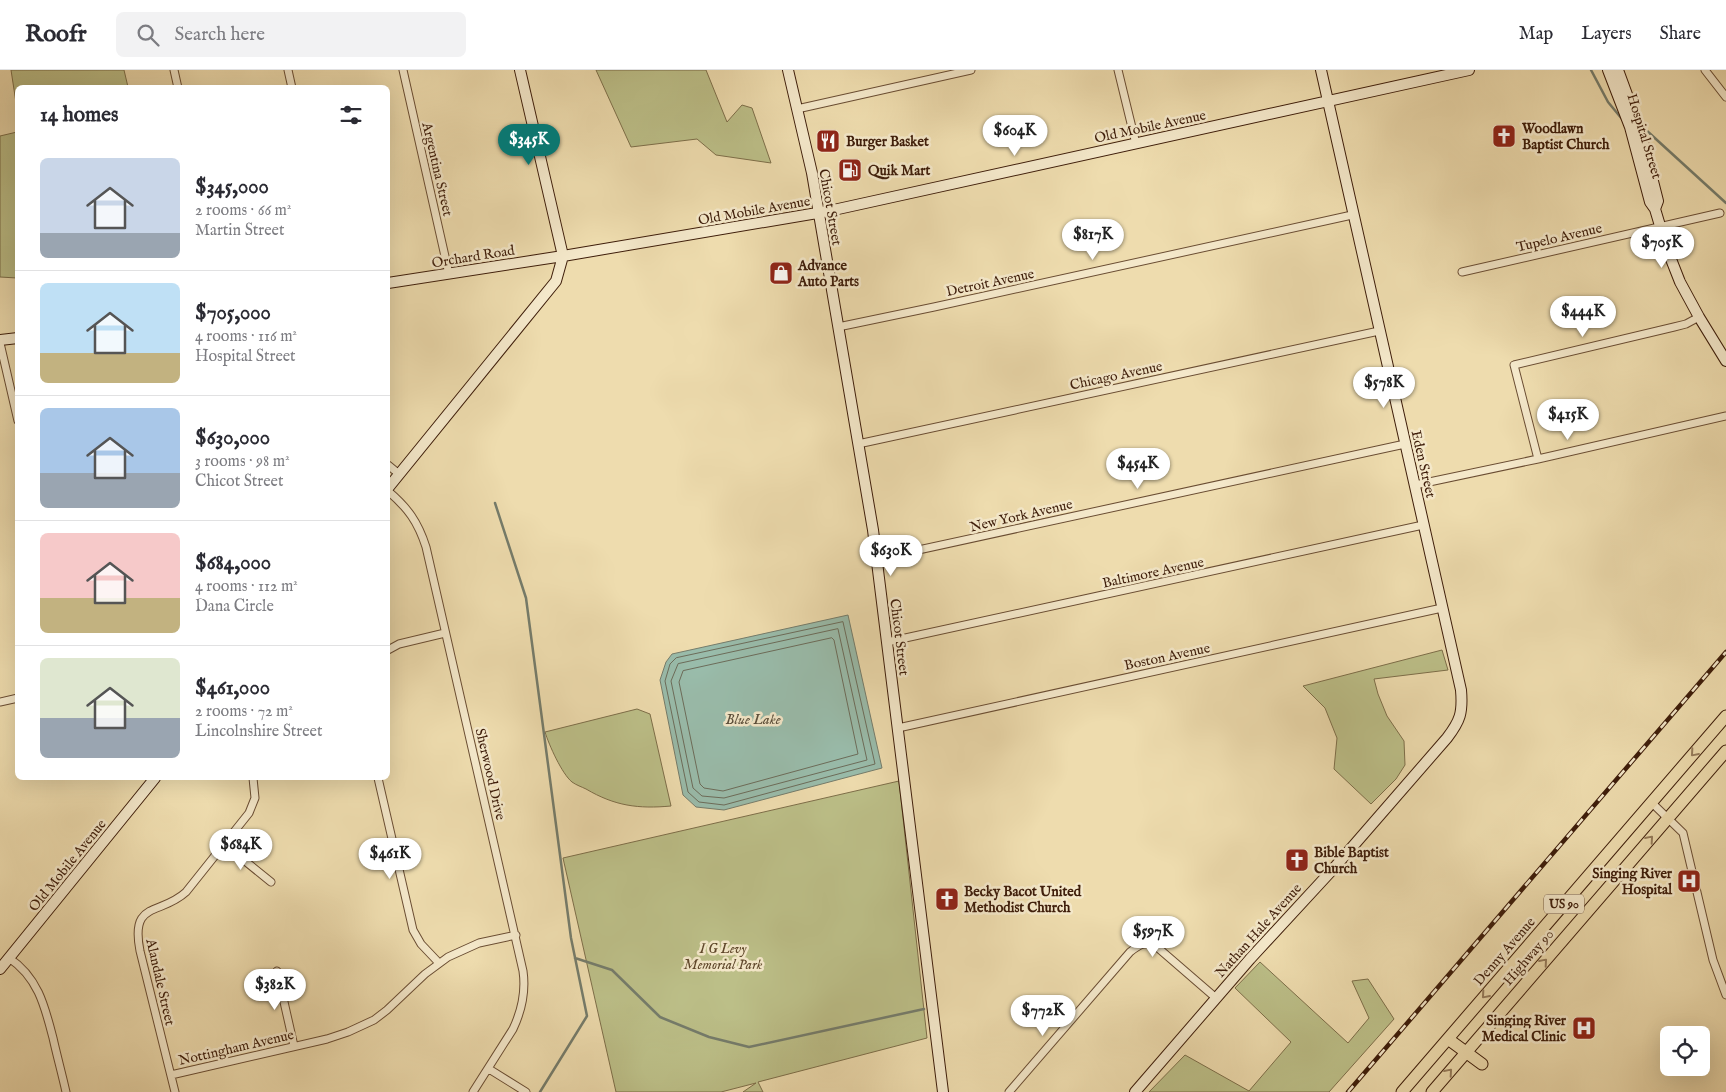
<!DOCTYPE html>
<meta charset="utf-8">
<style>
body{margin:0;font-family:"IM FELL English",serif;background:#f2f2f3;color:#2b2b33;height:100vh;display:flex;flex-direction:column;font-size:19px;white-space:nowrap}
*{box-sizing:border-box;margin:0}
p{font-size:16px;color:#7c7c81}
.icon{flex:none;width:28px;height:28px;fill:none;stroke:currentColor;stroke-width:2;stroke-linecap:round;stroke-linejoin:round}
.map{position:relative;flex:1;overflow:hidden}
.side{position:absolute;left:15px;top:15px;width:375px;height:695px;display:flex;flex-direction:column;background:#fff;border-radius:8px;box-shadow:0 5px 20px #0002}
.side>*{flex:none}
.fabs{position:absolute;left:1660px;top:956px;display:grid;gap:10px}
.fabs a{display:grid;place-items:center;width:50px;height:50px;border-radius:8px;background:#fff;box-shadow:0 5px 20px #0002;font-size:25px}
.price{position:absolute;translate:-50% -42px;padding:0 11px;border-radius:18px;background:#fff;color:#222;font-size:16px;line-height:32px;filter:drop-shadow(0 1px 2px #0008)}
.price::after{content:'';position:absolute;left:50%;top:30px;width:15px;height:11px;margin-left:-8px;background:inherit;clip-path:polygon(0 0,100% 0,50% 100%)}
.price.active{background:#0f766e;color:#fff}
ul{padding:0;list-style:none}
li{display:flex;align-items:center;gap:15px;height:125px;padding:0 25px}
li+li{border-top:1px solid #e1e1e2}
li span{display:grid;place-items:center;flex:none;width:140px;height:100px;border-radius:8px;color:#555}
li>.icon{margin-inline-start:auto}
span .icon{width:60px;height:60px;fill:#fffc;stroke-width:1}
li b{font-size:21px}
h2{display:flex;justify-content:space-between;align-items:center;height:60px;padding:0 25px;font-size:21px}
header{display:flex;align-items:center;gap:30px;box-sizing:border-box;height:70px;padding:0 25px;background:#fff;border-bottom:1px solid #e1e1e2}
header strong{font-size:24px}
nav{display:flex;gap:28px;margin-inline-start:auto;font-size:18px}
.search{width:350px;height:45px;background:#f2f2f3;display:flex;align-items:center;gap:12px;box-sizing:border-box;padding:0 18px;border-radius:8px;color:#7c7c81;font-size:19px}
.map>svg:first-child{display:block}
</style>
<header>
<strong>Roofr</strong>
<div class="search"><svg class="icon" aria-label="search" viewBox="0 0 24 24"><circle cx="10" cy="10" r="6"/><path d="M15 15l6 6"/></svg>Search here</div>
<nav><a>Map</a><a>Layers</a><a>Share</a></nav>
</header>
<div class="map">
<svg width="1726" height="1022" viewBox="0 0 1726 1022">
<rect width="100%" height="100%" fill="#eedcae"/>
<filter id="stains"><feTurbulence type="fractalNoise" baseFrequency=".004" numOctaves="4"/><feColorMatrix values="0 0 0 0 .2 0 0 0 0 .09 0 0 0 0 .02 0 0 0 .5 -.17"/></filter>
<radialGradient id="worn" r=".72"><stop offset=".6" stop-color="#630" stop-opacity="0"/><stop offset="1" stop-color="#630" stop-opacity=".3"/></radialGradient>
<path fill="#bcbf88" stroke="#7d6e49" d="M11 0H124L128 17 18 18 17 39Z
M596 0H706L727 52 742 35 752 38 771 93 716 85 697 69 631 77Z
M17 62V208L0 207V66Z
M1442 580 1448 600 1374 609 1378 624 1387 646 1404 671 1405 695 1396 709 1371 734 1334 699 1337 668 1325 638 1303 616Z
M637 639 650 644 671 736C638 739 615 736 586 719 582 717 576 715 572 712 562 704 549 675 545 662Z
M899 711 927 968 758 1012 763 1022H743L756 1013 721 1022H616L563 788Z
M1260 892 1348 973 1369 948 1352 911 1368 909 1394 949 1329 1022H1149L1185 985 1249 1021 1291 972 1235 918Z"/>
<path fill="#99bcab" stroke="#757c6b" d="M848 545 882 698 724 740 696 737 683 725 660 610 666 592 672 584Z"/>
<g fill="none" stroke-linecap="round" stroke-linejoin="round">
<path stroke="#6c6c5a" stroke-width="1" d="M843 552 875 694 724 735 699 732 688 722 665 611 670 594 676 588Z
M838 559 867 690 724 728 702 726 693 718 671 611 678 594Z
M832 568 834 570 858 684 723 721 704 718 700 714 679 612 683 601Z"/>
<path stroke="#757c6b" stroke-width="2.5" d="M1591 0 1608 32 1622 49
M1646 60 1726 133
M495 433 526 528 571 868 587 946 540 1022
M575 888 612 900 660 947 709 967 749 977 924 939"/>
<g stroke="#6a4d33" stroke-width="9">
<path id="street" d="M174 0 178 18
M288 0 292 18
M403 0 449 204
M1118 0 1136 74
M1705 0 1726 27
M797 39 971 0
M1462 202 1720 143
M838 257 934 237 1352 145
M0 273 18 351
M858 374 1379 261
M1538 389 1514 295 1674 257 1686 254 1699 247
M388 395 399 404
M1415 415 1538 389 1726 346
M388 421C408 438 418 452 426 477L523 901C526 922 522 940 513 959L473 1022
M877 489 1405 374
M887 572 1423 455
M388 580 399 574 445 563
M0 632 18 628
M898 658 1442 538
M378 708 413 860 421 874 439 893
M1651 732 1683 763 1713 890 1726 925
M224 774 271 812
M9 888C38 907 45 937 53 968 57 986 62 1004 66 1022
M277 901 294 976
M489 999 526 1022
M171 1005 327 969 348 962 374 950 387 940 425 904 448 887 479 873 516 865
M175 1022 140 881C130 830 160 846 186 822L249 743 255 728 253 708
M1009 1022 1130 882C1140 874 1145 871 1157 877L1216 928"/>
</g>
<g stroke="#3e1d0a" stroke-width="12">
<path id="secondary" d="M788 0 812 103 873 460 943 1022
M1608 0 1630 57 1650 132 1655 139 1667 179 1680 212 1699 247 1726 291
M1618 0 1640 60 1658 131 1655 139
M388 213 563 186 829 141 1469 0
M0 270 18 268
M388 418 556 211 563 186 520 0
M0 899 155 708
M1135 1022 1250 889 1334 798 1447 668C1460 651 1463 643 1461 620L1321 0"/>
</g>
<g stroke="#3e1d0a" stroke-width="13">
<path id="primary" d="M1448 969 1482 994
M1402 1022 1726 646
M1432 1022 1726 681"/>
</g>
<use href="#street" stroke="#f4e8ca" stroke-width="7"/>
<use href="#secondary" stroke="#f4e8ca" stroke-width="10"/>
<use href="#primary" stroke="#eedcae" stroke-width="11"/>
<g stroke="#3e1d0a" stroke-width="4.5">
<path id="rail" d="M1348 1022 1726 582"/>
</g>
<use href="#rail" stroke="#f4e8ca" stroke-width="2.5" stroke-dasharray="8" stroke-linecap="butt"/>
</g>
<defs><path id="oneway-chevron" d="M-2-3.5L2.5 0L-2 3.5" fill="none" stroke-width="1.6" stroke-linecap="round" stroke-linejoin="round" transform="scale(1.25)"/></defs>
<g stroke="#967c5c">
<use href="#oneway-chevron" transform="translate(1694 683) rotate(131)"/>
<use href="#oneway-chevron" transform="translate(1650 769) rotate(-49)"/>
<use href="#oneway-chevron" transform="translate(1544 892) rotate(-49)"/>
<use href="#oneway-chevron" transform="translate(1485 925) rotate(131)"/>
<use href="#oneway-chevron" transform="translate(1449 1002) rotate(-49)"/>
</g>
<defs>
<g id="church-square" transform="scale(1.25)"><rect x="-9" y="-9" width="18" height="18" rx="4" fill="#8f2418" stroke="#f4e8ca"/><path d="M-1.2-6h2.4v3.5h3.3v2.4h-3.3V6h-2.4V-.1h-3.3v-2.4h3.3Z" fill="#fff"/></g>
<g id="restaurant-square" transform="scale(1.25)"><rect x="-9" y="-9" width="18" height="18" rx="4" fill="#8f2418" stroke="#f4e8ca"/><path d="M-5-6h1v4h1v-4h1v4h1v-4h1v5L-1.5 .5V6h-2V.5L-5-1ZM5-6V6H3V1.5H1.5Q1.5-4 5-6Z" fill="#fff"/></g>
<g id="fuel-square" transform="scale(1.25)"><rect x="-9" y="-9" width="18" height="18" rx="4" fill="#8f2418" stroke="#f4e8ca"/><path d="M-5.5-6h7V0h2V4h1.3V-2.5L3-4.5l.8-.8L6-3V5H2.5V1h-1V6h-7ZM-4.2-4.7v3.2H.2V-4.7Z" fill="#fff"/></g>
<g id="shop-square" transform="scale(1.25)"><rect x="-9" y="-9" width="18" height="18" rx="4" fill="#8f2418" stroke="#f4e8ca"/><path d="M-5-2.5h2.3a2.7 3.5 0 0 1 5.4 0H5L5.5 6h-11ZM-1.5-2.5h3a1.5 2.3 0 0 0-3 0Z" fill="#fff"/></g>
<g id="hospital-square" transform="scale(1.25)"><rect x="-9" y="-9" width="18" height="18" rx="4" fill="#8f2418" stroke="#f4e8ca"/><path d="M-5-5h3v3.5h4V-5h3V5h-3V1.5h-4V5h-3Z" fill="#fff"/></g>
</defs>
<g fill-rule="evenodd">
<use href="#church-square" x="1504" y="66"/>
<use href="#restaurant-square" x="828" y="71"/>
<use href="#fuel-square" x="850" y="100"/>
<use href="#shop-square" x="781" y="203"/>
<use href="#church-square" x="1297" y="790"/>
<use href="#hospital-square" x="1689" y="811"/>
<use href="#church-square" x="947" y="829"/>
<use href="#hospital-square" x="1584" y="958"/>
</g>
<g text-anchor="middle" stroke-width="5" stroke-linejoin="round" paint-order="stroke">
<rect fill="#f4e8ca" stroke="#755a44" stroke-width="1" x="1544" y="824.5" width="40" height="19" rx="4"/>
<g font-size="12" font-weight="bold" fill="#3e1d0a">
<text x="1564" y="838">US 90</text>
</g>
<g font-size="14" fill="#3e1d0a" stroke="#f4e8ca">
<text transform="translate(1150 56) rotate(-12)" y="5">Old Mobile Avenue</text>
<text transform="translate(1645 66) rotate(73)" y="5">Hospital Street</text>
<text transform="translate(438 99) rotate(77)" y="5">Argentina Street</text>
<text transform="translate(831 137) rotate(80)" y="5">Chicot Street</text>
<text transform="translate(754 140) rotate(-10)" y="5">Old Mobile Avenue</text>
<text transform="translate(1559 167) rotate(-13)" y="5">Tupelo Avenue</text>
<text transform="translate(473 186) rotate(-9)" y="5">Orchard Road</text>
<text transform="translate(990 212) rotate(-12)" y="5">Detroit Avenue</text>
<text transform="translate(1116 305) rotate(-12)" y="5">Chicago Avenue</text>
<text transform="translate(1424 394) rotate(77)" y="5">Eden Street</text>
<text transform="translate(1021 445) rotate(-13)" y="5">New York Avenue</text>
<text transform="translate(1153 502) rotate(-12)" y="5">Baltimore Avenue</text>
<text transform="translate(900 567) rotate(83)" y="5">Chicot Street</text>
<text transform="translate(1167 586) rotate(-12)" y="5">Boston Avenue</text>
<text transform="translate(491 704) rotate(77)" y="5">Sherwood Drive</text>
<text transform="translate(67 795) rotate(-51)" y="5">Old Mobile Avenue</text>
<text transform="translate(1258 860) rotate(-48)" y="5">Nathan Hale Avenue</text>
<text transform="translate(1504 881) rotate(-49)" y="5">Denny Avenue</text>
<text transform="translate(1528 887) rotate(-49)" y="5">Highway 90</text>
<text transform="translate(161 912) rotate(77)" y="5">Alandale Street</text>
<text transform="translate(236 977) rotate(-13)" y="5">Nottingham Avenue</text>
</g>
<g font-size="14" font-weight="bold" fill="#3e1d0a" stroke="#f4e8ca" text-anchor="start">
<text x="1522" y="63">Woodlawn<tspan x="1522" dy="16">Baptist Church</tspan></text>
<text x="846" y="76">Burger Basket</text>
<text x="868" y="105">Quik Mart</text>
<text x="798" y="200">Advance<tspan x="798" dy="16">Auto Parts</tspan></text>
<text x="1314" y="787">Bible Baptist<tspan x="1314" dy="16">Church</tspan></text>
<text x="1672" y="808" text-anchor="end">Singing River<tspan x="1672" dy="16">Hospital</tspan></text>
<text x="964" y="826">Becky Bacot United<tspan x="964" dy="16">Methodist Church</tspan></text>
<text x="1566" y="955" text-anchor="end">Singing River<tspan x="1566" dy="16">Medical Clinic</tspan></text>
</g>
<g font-size="14" font-style="italic" fill="#5e462a" stroke="#f4e8ca">
<text x="723" y="883">I G Levy<tspan x="723" dy="16">Memorial Park</tspan></text>
</g>
<g font-size="15" font-style="italic" fill="#594d3a" stroke="#f4e8ca">
<text x="753" y="654">Blue Lake</text>
</g>
</g>
<rect width="100%" height="100%" filter="url(#stains)"/>
<rect width="100%" height="100%" fill="url(#worn)"/>
</svg>
<div class="fabs">
<a><svg class="icon" aria-label="locate" viewBox="0 0 24 24"><circle cx="12" cy="12" r="6"/><path d="M12 2v4M12 18v4M2 12h4M18 12h4"/></svg></a>
</div>
<b class="price" style="left:1015px;top:87px">$604K</b>
<b class="price active" style="left:529px;top:96px">$345K</b>
<b class="price" style="left:1093px;top:191px">$817K</b>
<b class="price" style="left:1662px;top:199px">$705K</b>
<b class="price" style="left:1583px;top:268px">$444K</b>
<b class="price" style="left:1384px;top:339px">$578K</b>
<b class="price" style="left:1568px;top:371px">$415K</b>
<b class="price" style="left:1138px;top:420px">$454K</b>
<b class="price" style="left:891px;top:507px">$630K</b>
<b class="price" style="left:241px;top:801px">$684K</b>
<b class="price" style="left:390px;top:810px">$461K</b>
<b class="price" style="left:1153px;top:888px">$597K</b>
<b class="price" style="left:275px;top:941px">$382K</b>
<b class="price" style="left:1043px;top:967px">$772K</b>
<section class="side">
<h2>14 homes<svg class="icon" aria-label="filters" viewBox="0 0 24 24"><path d="M4 7h16M4 17h16"/><circle cx="9" cy="7" r="2"/><circle cx="15" cy="17" r="2"/></svg></h2>
<ul>
<li><span style="background:linear-gradient(#c9d6e8 75%,#9aa5b1 0)"><svg class="icon" aria-label="home" viewBox="0 0 24 24"><path d="M3 11l9-7 9 7M6 9v11h12V9"/></svg></span><div><b>$345,000</b><p>2 rooms · 66 m²</p><p>Martin Street</p></div></li>
<li><span style="background:linear-gradient(#bfe0f5 70%,#c2b280 0)"><svg class="icon" aria-label="home" viewBox="0 0 24 24"><path d="M3 11l9-7 9 7M6 9v11h12V9"/></svg></span><div><b>$705,000</b><p>4 rooms · 116 m²</p><p>Hospital Street</p></div></li>
<li><span style="background:linear-gradient(#a9c7e8 65%,#9aa5b1 0)"><svg class="icon" aria-label="home" viewBox="0 0 24 24"><path d="M3 11l9-7 9 7M6 9v11h12V9"/></svg></span><div><b>$630,000</b><p>3 rooms · 98 m²</p><p>Chicot Street</p></div></li>
<li><span style="background:linear-gradient(#f6c9c9 65%,#c2b280 0)"><svg class="icon" aria-label="home" viewBox="0 0 24 24"><path d="M3 11l9-7 9 7M6 9v11h12V9"/></svg></span><div><b>$684,000</b><p>4 rooms · 112 m²</p><p>Dana Circle</p></div></li>
<li><span style="background:linear-gradient(#dfe7d0 60%,#9aa5b1 0)"><svg class="icon" aria-label="home" viewBox="0 0 24 24"><path d="M3 11l9-7 9 7M6 9v11h12V9"/></svg></span><div><b>$461,000</b><p>2 rooms · 72 m²</p><p>Lincolnshire Street</p></div></li>
</ul>
</section>
</div>
